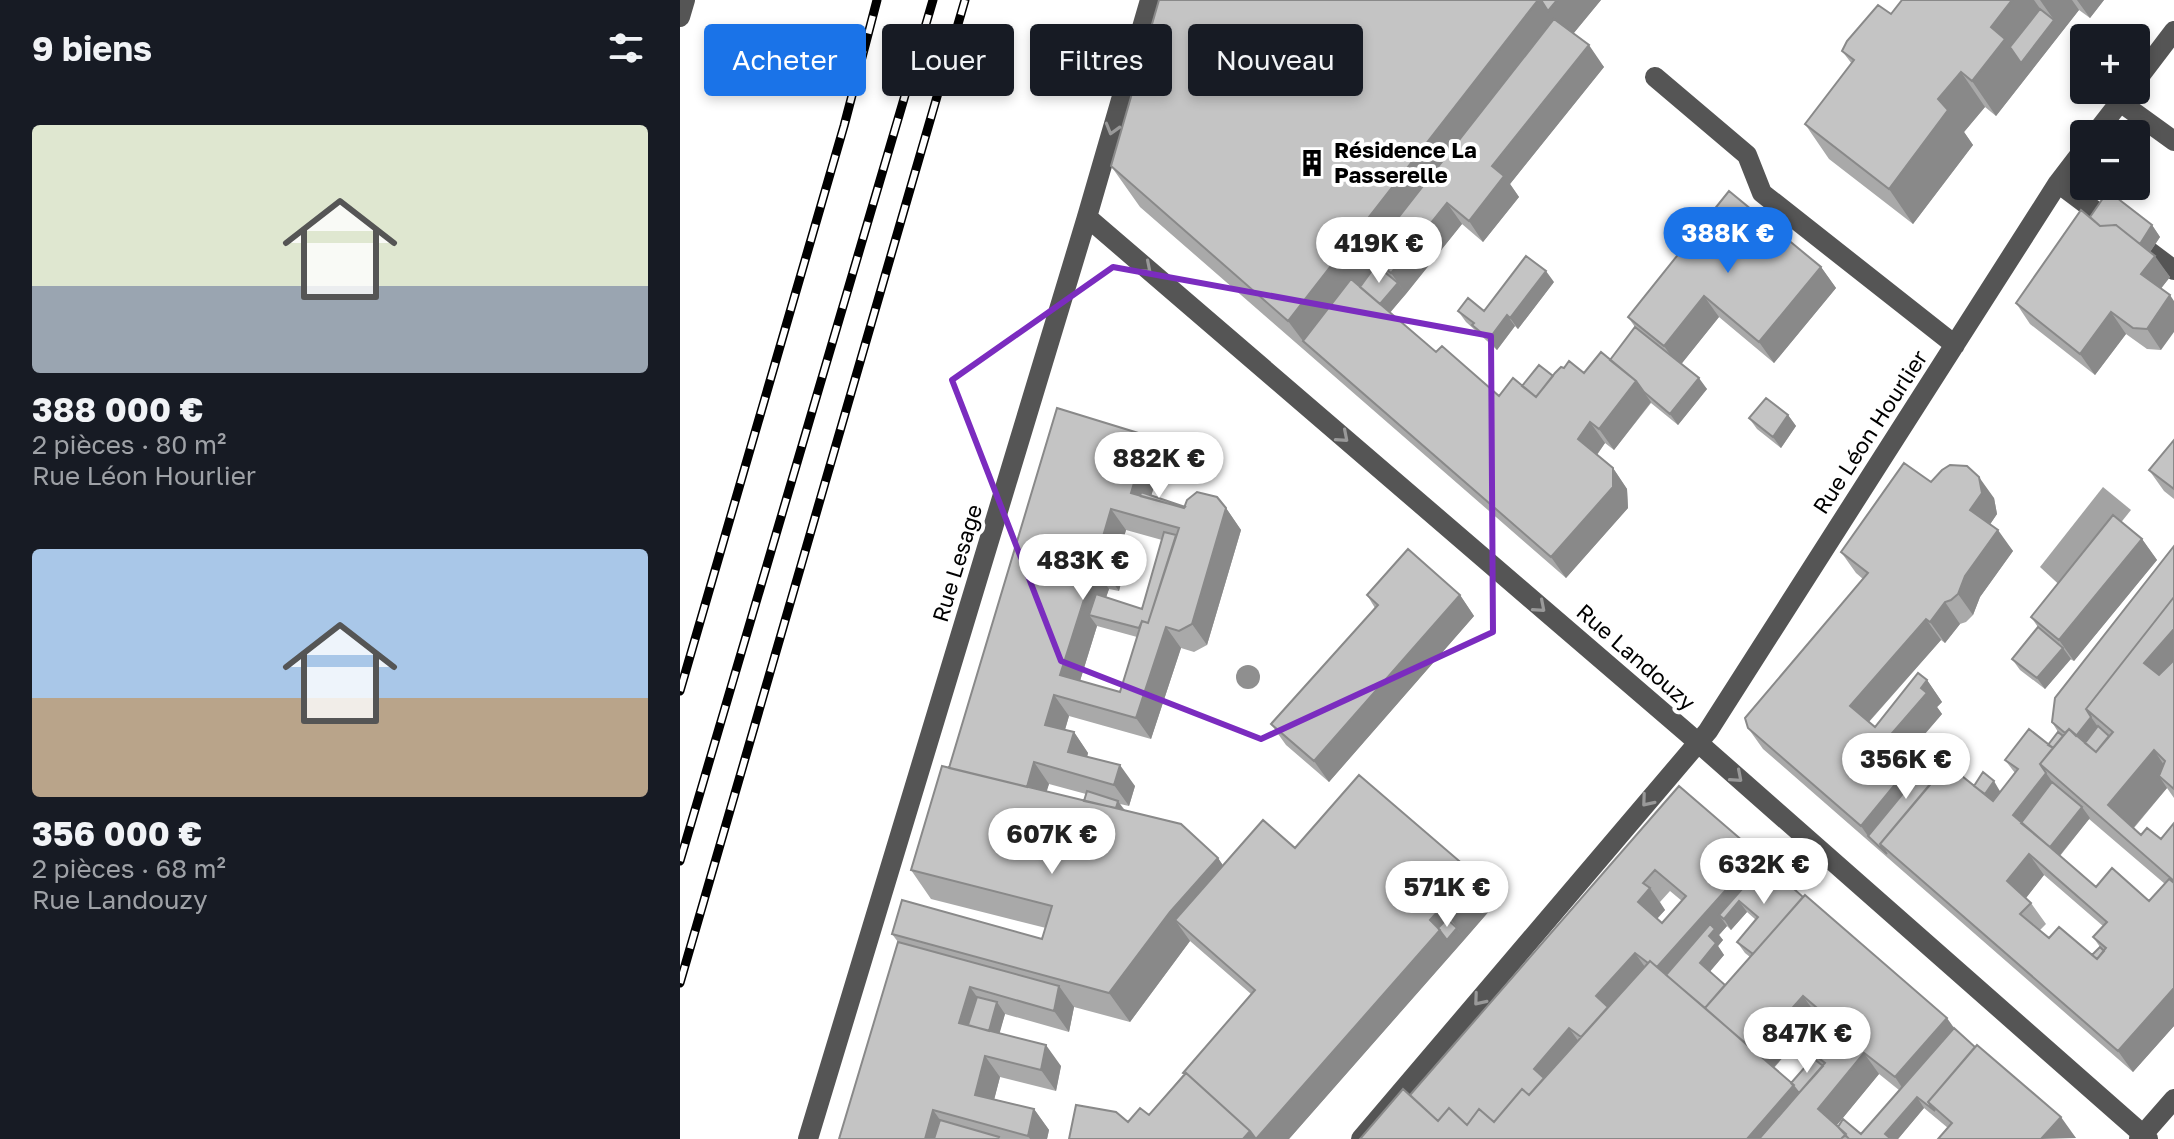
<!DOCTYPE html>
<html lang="fr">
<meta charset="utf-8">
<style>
body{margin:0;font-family:"Golos Text",sans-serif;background:#242831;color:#f1f3f6;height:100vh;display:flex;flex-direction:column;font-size:30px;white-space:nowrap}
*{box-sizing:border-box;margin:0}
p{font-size:26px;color:#9ea1a6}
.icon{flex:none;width:44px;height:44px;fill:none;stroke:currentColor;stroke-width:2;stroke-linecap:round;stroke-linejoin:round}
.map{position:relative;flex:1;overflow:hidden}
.drawer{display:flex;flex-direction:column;background:#171b24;width:680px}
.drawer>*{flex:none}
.guide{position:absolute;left:24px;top:24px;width:760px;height:72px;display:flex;gap:16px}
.fabs{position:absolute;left:1390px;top:24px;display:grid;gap:16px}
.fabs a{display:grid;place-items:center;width:80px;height:80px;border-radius:8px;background:#171b24;box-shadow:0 4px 12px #0003;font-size:40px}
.price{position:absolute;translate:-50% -68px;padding:0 18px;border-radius:28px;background:#fff;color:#222;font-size:26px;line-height:52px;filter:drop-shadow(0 2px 4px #0008)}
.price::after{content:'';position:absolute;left:50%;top:48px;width:24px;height:18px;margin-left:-12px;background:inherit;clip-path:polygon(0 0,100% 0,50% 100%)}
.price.current{background:#1a73e8;color:#fff}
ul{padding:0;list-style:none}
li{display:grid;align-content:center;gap:16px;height:424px;padding:0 32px}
li span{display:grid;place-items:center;height:248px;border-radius:8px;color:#555}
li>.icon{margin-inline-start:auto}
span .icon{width:144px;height:144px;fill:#fffc;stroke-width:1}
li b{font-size:34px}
h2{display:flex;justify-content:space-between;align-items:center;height:96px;padding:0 32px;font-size:34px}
.tag{padding:0 28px;border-radius:8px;background:#171b24;box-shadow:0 4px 12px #0003;font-size:28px;line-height:72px}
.tag.current{background:#1a73e8;color:#fff}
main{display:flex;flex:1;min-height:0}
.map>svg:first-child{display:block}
</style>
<main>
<section class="drawer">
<h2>9 biens<svg class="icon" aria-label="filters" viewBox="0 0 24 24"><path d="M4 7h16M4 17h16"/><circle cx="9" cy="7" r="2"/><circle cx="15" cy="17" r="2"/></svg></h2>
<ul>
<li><span style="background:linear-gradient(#dfe7d0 65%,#9aa5b1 0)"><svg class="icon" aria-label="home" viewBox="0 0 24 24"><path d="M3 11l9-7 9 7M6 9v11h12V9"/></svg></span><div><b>388 000 €</b><p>2 pièces · 80 m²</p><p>Rue Léon Hourlier</p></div></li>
<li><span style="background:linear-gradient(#a9c7e8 60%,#b9a48a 0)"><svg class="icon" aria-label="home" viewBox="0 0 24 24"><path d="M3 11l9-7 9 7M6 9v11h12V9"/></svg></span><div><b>356 000 €</b><p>2 pièces · 68 m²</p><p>Rue Landouzy</p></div></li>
</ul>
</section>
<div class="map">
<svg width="1494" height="1139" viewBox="0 0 1494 1139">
<rect width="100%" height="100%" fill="#fff"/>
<path fill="#a3a3a3" d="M1423 487 1451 510 1386 591 1360 567Z"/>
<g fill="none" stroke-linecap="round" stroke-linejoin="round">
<path stroke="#555" stroke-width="20" d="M0 17 5 0
M975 77 1067 155 1082 193 1275 345
M1456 81 1494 31
M1440 102 1494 141
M1415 134 1447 93
M1378 183 1494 270
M407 217 1006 732 1468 1139
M128 1139 407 217 470 0
M681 1139 1028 731 1378 183 1404 149
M1459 1139 1494 1099"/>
<g stroke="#000" stroke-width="9">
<path id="rail" d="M0 691 164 126 197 0
M0 861 253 0
M0 983 285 0"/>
</g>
<use href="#rail" stroke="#fff" stroke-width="6" stroke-dasharray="18" stroke-linecap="butt"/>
</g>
<circle fill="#8f8f8f" cx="568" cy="677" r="12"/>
<path fill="#a9a9a9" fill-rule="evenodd" d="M479 0H921L893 34 924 67 830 184 839 197 803 242 782 224 710 313 756 352 819 396 842 386 873 376 904 373 930 360 955 327 948 317 1141 267 1156 288 1094 363 1039 317 1001 364 1027 389 998 425 971 403 934 450 925 443 917 455 933 468 947 489 948 508 886 578 460 207 431 166Z
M1222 0H1424L1410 18 1399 10 1316 116 1305 107 1284 132 1293 145 1233 224 1149 159 1125 124 1172 64 1162 51 1211 14Z
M1410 217 1472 225 1480 237 1470 252 1490 277 1481 288V350L1467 349 1446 334 1415 375 1350 324 1336 303Z
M874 282 838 329 835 326 817 350 786 322 778 311H804Z
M377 408 483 458 471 496 505 507 546 508 561 530 527 645 514 652 501 648 471 739 389 716 385 730 394 732 408 753 407 757 455 786 449 806 440 804 445 810 538 858 543 866 615 848 798 882 817 902 609 1139 448 1122 469 1115 571 994 510 941 450 1022 394 1007 389 1032 325 1014 319 1033 381 1066 376 1091 320 1077 314 1099 354 1109 369 1130 367 1139H159L218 942 212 934 362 939 366 928 251 899 231 870 269 768ZM446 530 482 540 462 609 426 597 429 589 439 591 443 575 436 564ZM417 626 457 637 440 692 400 681ZM369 784 406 794 404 801 366 791Z
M1108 415 1116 426 1101 448 1077 429 1069 418Z
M1494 440V499L1484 491 1469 470Z
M1251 482 1314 498 1317 514 1310 524 1333 551 1300 597 1293 615 1286 622 1280 624 1265 643 1261 640 1189 722 1195 727 1247 680 1262 702 1257 707 1262 714 1228 754 1242 770 1265 767 1294 786 1321 791 1335 773 1325 760 1368 745 1378 732 1372 722 1494 546V798L1487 788 1454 828 1461 835 1481 839 1494 823V1026L1453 1072 1083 749 1068 728 1183 579 1176 573 1161 552ZM1409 819 1485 884 1469 901 1416 887 1380 856ZM1364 875 1423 926 1413 937 1420 947 1412 955 1369 938 1360 930 1366 924 1351 903 1346 898Z
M1462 539 1477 560 1394 661 1390 659 1365 689 1340 670 1332 659 1358 627 1351 617Z
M687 595H780L794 616 649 782 606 745 591 724 695 608Z
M999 786 1085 864 1274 1028 1396 1138 1268 1128 1244 1108 1218 1139H680L730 1095ZM990 891 1002 901 982 923 977 919 985 910 980 902ZM1067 912 1076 920 1057 942 1065 953 1070 957 1045 985 1030 971 1044 955 1038 946 1043 940 1039 935 1047 926 1051 930ZM1138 1017 1146 1024 1126 1048 1133 1058 1111 1083 1094 1068ZM1199 1074 1219 1090 1181 1134 1156 1126Z"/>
<path fill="#898989" d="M858 0H921L888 40 689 255 704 277 623 341 608 321Z
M1332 0H1354L1368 20H1374L1360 0H1392L1399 10 1316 116 1292 81 1311 27Z
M1397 0H1424L1410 18Z
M909 45 924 67 830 184 839 197 803 242 789 221 812 166Z
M1281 72 1305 107 1284 132 1293 145 1233 224 1209 189 1258 99Z
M767 203 782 224 726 294 711 273Z
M1472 225 1480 237 1466 258 1458 247Z
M1475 256 1490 277 1476 295 1461 274Z
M1141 267 1156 288 1094 363 1079 342Z
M866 271 874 282 838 329 830 318Z
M718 283 726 294 706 317 698 306Z
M1490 295 1494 301V332L1481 350 1467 329Z
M1024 296 1039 317 999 367 984 346Z
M1431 312 1446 334 1415 375 1400 354Z
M827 315 835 326 817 350 809 339Z
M1019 378 1027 389 998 425 990 414Z
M956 381 971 402 934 450 919 429Z
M1108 415 1116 426 1101 448 1093 437Z
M910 422 925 443 913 460 898 439Z
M468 436 483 458 468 506 451 493Z
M933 468 947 489 948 508 886 578 871 557Z
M1299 477 1314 498 1317 514 1305 532 1290 510Z
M546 508 561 530 527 645 512 624Z
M431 509 446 530 436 564 443 575 439 591 424 570 419 550Z
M1318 530 1333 551 1300 597 1293 615 1278 594 1285 576Z
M1462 539 1477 560 1394 661 1379 640Z
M414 568 429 589 419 618 409 615 417 626 395 697 380 675Z
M780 595 794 616 649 782 634 761Z
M1265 602 1280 624 1265 643 1250 622Z
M1494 612V682L1413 715Z
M1246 619 1261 640 1184 727 1170 706Z
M486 627 501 648 471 739 456 718Z
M1383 648 1391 659 1365 689 1357 678Z
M1247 680 1262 702 1257 707 1262 714 1223 759 1208 738 1241 688Z
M374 695 389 716 380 746 365 725Z
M1411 717 1426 738 1368 771 1393 740Z
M394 732 408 753 403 773 388 752Z
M1474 750 1494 780 1479 776 1487 788 1448 834 1428 805Z
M1235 760 1250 781 1188 836 1181 826Z
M354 762 369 784 360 814 346 793Z
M440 765 455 786 449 806 434 785Z
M1366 773 1381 794 1350 834 1333 815Z
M1314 781 1321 793 1311 809 1303 798Z
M438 801 446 813 432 822Z
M1402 807 1410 818 1376 860 1368 849Z
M1078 854 1092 875 1059 901 1067 912 1051 930 1044 919 1039 915 1047 926 1039 935 1043 940 1038 946 1044 955 1028 974 992 988 975 969Z
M1349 854 1364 875 1342 903 1327 881Z
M538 858 558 887 495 920 510 941 450 1022 429 993 490 912Z
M792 872 806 893 809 891 817 902 785 939 770 918 781 884Z
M970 888 985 910 973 923 958 902Z
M760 909 774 930 777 928 785 939 609 1139H576L750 920Z
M955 953 970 974 950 1035 916 996Z
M379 986 394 1007 389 1032 374 1011Z
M290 987 305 1008 296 1036 279 1023Z
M1494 988V1026L1453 1072 1438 1051Z
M1123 996 1138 1017 1087 1075 1073 1053Z
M317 1002 325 1014 315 1050 307 1039Z
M1267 1018 1282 1039 1229 1098 1215 1077Z
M889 1028 904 1049 869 1124 854 1069Z
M366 1045 381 1066 376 1091 361 1070Z
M1184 1053 1199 1074 1153 1130 1113 1139H1067L1114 1085Z
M305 1056 320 1077 310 1116 295 1095Z
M1237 1097 1244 1108 1218 1139H1208L1205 1134Z
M354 1109 369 1130 367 1139H350L348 1136Z
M253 1110 268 1131 265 1139H245Z
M1381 1117 1396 1138 1361 1139Z
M570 1131 576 1139H563Z"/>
<path fill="#c4c4c4" stroke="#898989" stroke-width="2" fill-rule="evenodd" d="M479 0H858L608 321 431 166Z
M861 0H877L868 11Z
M1222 0H1332L1311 27 1325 39 1292 81 1281 72 1258 99 1268 110 1209 189 1125 124 1174 60 1162 51 1167 41 1198 5 1211 14Z
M1360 9 1374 20 1341 63 1330 47Z
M874 19 909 45 812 166 824 176 789 221 767 203 711 273 689 255Z
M1049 191 1141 267 1079 342 1024 296 984 346 948 317Z
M1428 191 1472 225 1460 244 1436 225 1420 226 1410 217Z
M1401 210 1420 226 1436 225 1475 256 1461 274 1490 295 1467 329 1453 328 1431 312 1400 354 1336 303Z
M846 256 866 271 830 318 827 315 809 339 792 325 794 323 778 311 788 298 804 311Z
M696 265 718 283 700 304 680 287Z
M671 279 756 352 762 346 819 396 833 378 856 397 875 373 881 367 884 368 889 361 904 373 921 352 956 381 919 429 910 422 898 439 933 468V487L871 557 623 341Z
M955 327 1019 378 990 414 964 392 956 381 930 360Z
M859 365 873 376 856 397 842 386Z
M1086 398 1108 415 1093 437 1069 418Z
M377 408 468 436 451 493 504 508 507 500 517 492 537 497 546 508 512 624 499 631 486 627 456 718 374 695 365 725 394 732 388 752 440 765 434 785 354 762 347 787 269 768ZM431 509 499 528 468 623 462 621 440 692 380 675 414 568 424 570 428 553 419 550Z
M1494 440V489L1469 470Z
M1224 463 1251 482 1262 470 1270 465 1287 466 1299 477 1302 493 1290 510 1318 530 1285 576 1278 594 1271 600 1265 602 1250 622 1246 619 1170 706 1195 727 1238 673 1247 680 1241 688 1247 693 1208 738 1235 760 1181 826 1068 728 1065 718 1188 573 1161 552Z
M461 492 505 507 504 508 460 496Z
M1433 515 1462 539 1379 640 1351 617Z
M484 532 496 535 468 623 462 621 459 628 409 615 416 594 462 609Z
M1494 546V597L1406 709 1411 717 1396 736 1389 729 1385 733 1372 722 1375 698Z
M728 549 780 595 634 761 591 724 698 605 687 595Z
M1494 597V629L1464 663 1479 675 1494 660V789L1479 776 1485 761 1474 750 1428 805 1461 835 1467 828 1481 839 1494 823V881L1360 764 1389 729 1416 752 1433 732 1406 709Z
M1358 627 1383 648 1357 678 1332 659Z
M1418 726 1429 736 1416 752 1405 743Z
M1349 729 1373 748 1360 764 1366 773 1333 815 1416 887 1432 868 1469 901 1489 879 1494 883V988L1438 1051 1200 844 1267 764 1313 801 1338 769 1325 760ZM1349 854 1427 922 1413 937 1426 948 1417 959 1379 927 1369 938 1340 914 1351 903 1327 881Z
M1378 732 1383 736 1373 748 1368 745Z
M1253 757 1265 767 1200 844 1207 854 1188 836Z
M262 766 501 824 538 858 490 912 429 993 212 934 222 900 362 939 372 906 231 870Z
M1303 772 1314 781 1305 794 1294 786Z
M679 775 792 872 781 884 792 894 770 918 760 909 750 920 760 930 576 1139 570 1131 506 1073 505 1074 503 1073 575 990 495 920 583 820 615 848Z
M1372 782 1402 807 1370 847 1341 823Z
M999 786 1078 854 977 967 970 961 968 963 955 953 916 996 928 1007 901 1037 889 1028 854 1069 864 1078 849 1095 842 1089 814 1122 799 1109 787 1125 769 1108 758 1121 730 1095ZM975 870 1006 896 982 923 958 902 970 888 963 883Z
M407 791 438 801 436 808 404 801Z
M1085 863 1123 897 1073 954 1057 942 1078 917 1059 901 1044 919 1039 915Z
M798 882 809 891 799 904 790 892Z
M1125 895 1267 1018 1215 1077 1184 1053 1138 1109 1166 1134 1161 1139H1079L1145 1063 1126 1048 1150 1019 1123 996 1074 1051 1025 1008Z
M767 919 777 928 767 940 758 928Z
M1030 924 1035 929 1029 936 1036 943 1020 963 1045 985 1025 1008 986 975Z
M218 942 379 986 374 1011 290 987 279 1023 366 1045 361 1070 305 1056 295 1095 354 1109 348 1136 253 1110 245 1139H159Z
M1420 947 1424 951 1417 959 1412 955Z
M970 961 1114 1085 1067 1139H680L723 1089 758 1121 769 1108 787 1125 799 1109 814 1122 842 1089 849 1095Z
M297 997 317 1002 309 1031 288 1025Z
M1274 1028 1295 1047 1248 1102 1255 1111 1237 1097 1205 1134 1211 1139H1169L1158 1127 1163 1119 1181 1134Z
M1297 1045 1381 1117 1361 1139H1258L1272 1123 1248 1102Z
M1133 1058 1143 1066 1119 1093 1111 1083Z
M506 1073 570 1131 563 1139H389L396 1105 436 1112 448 1122 460 1108 469 1115Z
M260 1120 319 1137 318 1139H254Z"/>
<defs><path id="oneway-chevron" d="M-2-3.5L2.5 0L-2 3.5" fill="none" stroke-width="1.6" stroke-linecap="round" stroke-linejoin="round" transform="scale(2)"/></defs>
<g stroke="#999">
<use href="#oneway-chevron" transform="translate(432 129) rotate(106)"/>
<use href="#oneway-chevron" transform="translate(466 268) rotate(41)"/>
<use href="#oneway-chevron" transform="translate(663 437) rotate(41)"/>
<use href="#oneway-chevron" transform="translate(860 607) rotate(41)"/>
<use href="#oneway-chevron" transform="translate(1057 777) rotate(41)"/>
<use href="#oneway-chevron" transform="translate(967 801) rotate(130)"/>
<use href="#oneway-chevron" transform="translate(799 1000) rotate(130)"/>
</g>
<path fill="none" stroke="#7b2cbf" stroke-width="6" stroke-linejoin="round" d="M433 267 811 336 813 632 581 739 381 661 272 380Z"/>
<defs>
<g id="building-bare" transform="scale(2.16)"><path d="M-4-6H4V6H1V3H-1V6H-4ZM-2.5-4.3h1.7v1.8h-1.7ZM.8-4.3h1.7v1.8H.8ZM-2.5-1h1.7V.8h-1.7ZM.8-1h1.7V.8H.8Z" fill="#000" stroke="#fff" stroke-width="2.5" paint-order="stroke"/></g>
</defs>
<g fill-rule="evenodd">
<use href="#building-bare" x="632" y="163"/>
</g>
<g text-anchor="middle" stroke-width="8" stroke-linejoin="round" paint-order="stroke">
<g font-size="22" font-weight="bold" fill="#000" stroke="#fff" text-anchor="start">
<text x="654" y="158">Résidence La<tspan x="654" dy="25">Passerelle</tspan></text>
</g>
<g font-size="22" fill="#000" stroke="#fff">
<text transform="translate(1190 432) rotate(-57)" y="8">Rue Léon Hourlier</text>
<text transform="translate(277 563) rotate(-73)" y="8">Rue Lesage</text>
<text transform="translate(956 657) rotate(41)" y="8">Rue Landouzy</text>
</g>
</g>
</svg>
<div class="fabs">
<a>+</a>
<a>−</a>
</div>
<b class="price current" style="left:1048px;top:275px">388K €</b>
<b class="price" style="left:699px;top:285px">419K €</b>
<b class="price" style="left:479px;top:500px">882K €</b>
<b class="price" style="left:403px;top:602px">483K €</b>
<b class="price" style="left:1226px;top:801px">356K €</b>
<b class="price" style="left:372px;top:876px">607K €</b>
<b class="price" style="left:1084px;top:906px">632K €</b>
<b class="price" style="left:767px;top:929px">571K €</b>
<b class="price" style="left:1127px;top:1075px">847K €</b>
<div class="guide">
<a class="tag current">Acheter</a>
<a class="tag">Louer</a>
<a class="tag">Filtres</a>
<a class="tag">Nouveau</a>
</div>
</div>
</main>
